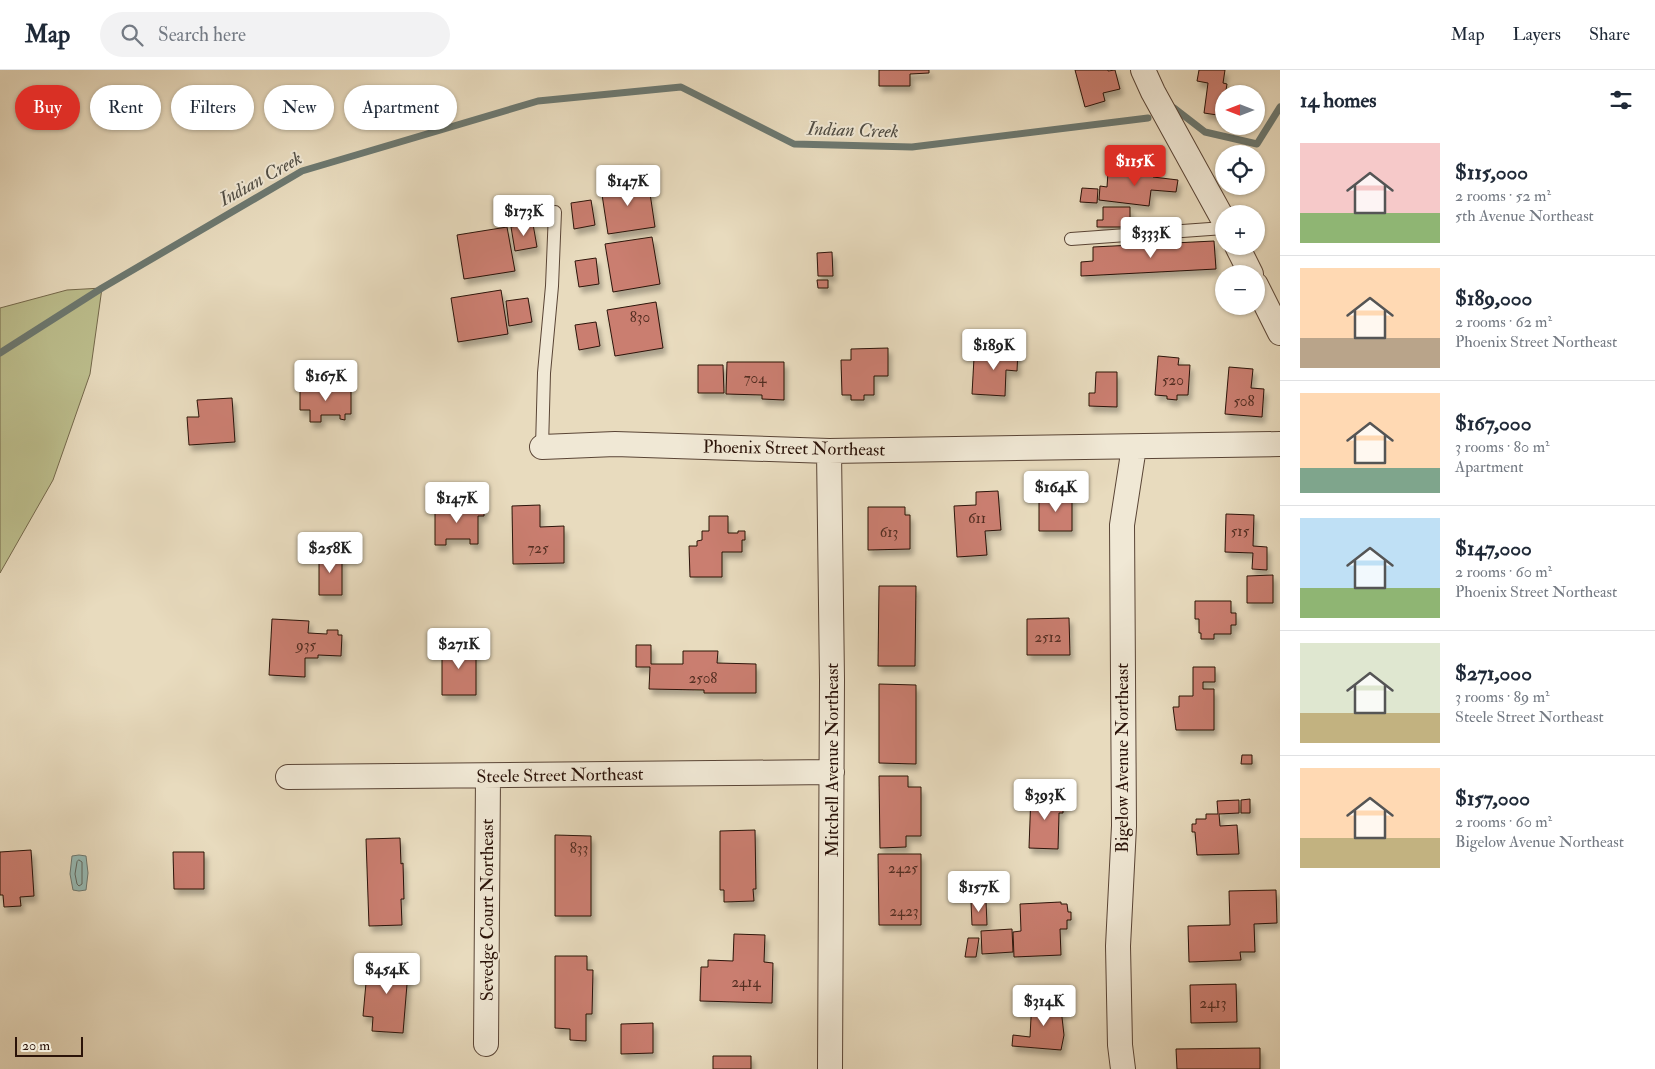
<!DOCTYPE html>
<meta charset="utf-8">
<style>
body{margin:0;font-family:"IM FELL Double Pica",serif;background:#f2f2f3;color:#1f2937;height:100vh;display:flex;flex-direction:column;font-size:19px;white-space:nowrap}
*{box-sizing:border-box;margin:0}
p{font-size:16px;color:#747a83}
.icon{flex:none;width:28px;height:28px;fill:none;stroke:currentColor;stroke-width:2;stroke-linecap:round;stroke-linejoin:round}
.map{position:relative;flex:1;overflow:hidden}
.panel{display:flex;flex-direction:column;background:#fff;width:375px}
.panel>*{flex:none}
.guide{position:absolute;left:15px;top:15px;width:475px;height:45px;display:flex;gap:10px}
.needle{width:32px;rotate:270deg}
.tools{position:absolute;left:1215px;top:15px;display:grid;gap:10px}
.tools a{display:grid;place-items:center;width:50px;height:50px;border-radius:50%;background:#fff;box-shadow:0 1px 4px #0004;font-size:25px}
.scale{position:absolute;left:15px;bottom:12px;width:68px;box-sizing:border-box;padding-left:5px;border:2px solid #2b1309;border-top:0;font-size:14px;line-height:18px;white-space:nowrap;color:#2b1309;-webkit-text-stroke:4px #f0e8d5;paint-order:stroke}
.price{position:absolute;translate:-50% -42px;padding:0 11px;border-radius:5px;background:#fff;color:#222;font-size:16px;line-height:32px;filter:drop-shadow(0 1px 2px #0008)}
.price::after{content:'';position:absolute;left:50%;top:30px;width:15px;height:11px;margin-left:-8px;background:inherit;clip-path:polygon(0 0,100% 0,50% 100%)}
.price.selected{background:#d93025;color:#fff}
ul{padding:0;list-style:none}
li{display:flex;align-items:center;gap:15px;height:125px;padding:0 20px}
li+li{border-top:1px solid #e0e1e3}
li span{display:grid;place-items:center;flex:none;width:140px;height:100px;border-radius:0px;color:#555}
li>.icon{margin-inline-start:auto}
span .icon{width:60px;height:60px;fill:#fffc;stroke-width:1}
li b{font-size:21px}
h2{display:flex;justify-content:space-between;align-items:center;height:60px;padding:0 20px;font-size:21px}
.pill{padding:0 18px;border-radius:22px;background:#fff;box-shadow:0 1px 4px #0004;font-size:18px;line-height:45px}
.pill.selected{background:#d93025;color:#fff}
header{display:flex;align-items:center;gap:30px;box-sizing:border-box;height:70px;padding:0 25px;background:#fff;border-bottom:1px solid #e0e1e3}
header strong{font-size:24px}
nav{display:flex;gap:28px;margin-inline-start:auto;font-size:18px}
.search{width:350px;height:45px;background:#f2f2f3;display:flex;align-items:center;gap:12px;box-sizing:border-box;padding:0 18px;border-radius:28px;color:#747a83;font-size:19px}
main{display:flex;flex:1;min-height:0}
.map>svg:first-child{display:block}
</style>
<header>
<strong>Map</strong>
<div class="search"><svg class="icon" aria-label="search" viewBox="0 0 24 24"><circle cx="10" cy="10" r="6"/><path d="M15 15l6 6"/></svg>Search here</div>
<nav><a>Map</a><a>Layers</a><a>Share</a></nav>
</header>
<main>
<div class="map">
<svg width="1280" height="999" viewBox="0 0 1280 999">
<defs>
<filter id="shadow"><feDropShadow dx="3" dy="5.5" stdDeviation="2.5" flood-color="#0004"/></filter>
</defs>
<rect width="100%" height="100%" fill="#e8dbbe"/>
<filter id="stains"><feTurbulence type="fractalNoise" baseFrequency=".004" numOctaves="4"/><feColorMatrix values="0 0 0 0 .2 0 0 0 0 .09 0 0 0 0 .02 0 0 0 .5 -.17"/></filter>
<radialGradient id="worn" r=".72"><stop offset=".6" stop-color="#630" stop-opacity="0"/><stop offset="1" stop-color="#630" stop-opacity=".3"/></radialGradient>
<path fill="#bcbe8d" stroke="#74684b" d="M102 218 90 304 53 410 0 503V238L67 220Z"/>
<path fill="#97bbb5" stroke="#6c7870" d="M79 785 86 786 88 803 86 820 79 821 73 820 70 804 72 786Z"/>
<g fill="none" stroke-linecap="round" stroke-linejoin="round">
<path stroke="#61675f" stroke-width="1" d="M79 790 82 792V814L79 816 77 814 75 804 77 792Z"/>
<path stroke="#6c7870" stroke-width="7" d="M1174 38 1205 62 1257 74 1280 37
M0 283 102 218 302 101 538 31 681 17 794 74 912 77 1148 48"/>
</g>
<path fill="#ca7e6f" stroke="#2b1309" filter="url(#shadow)" d="M879 0H929V3L910 4V16H879Z
M1075 0H1108V1L1115 0 1120 19 1103 23 1105 31 1085 37Z
M1199 0H1225L1223 13 1227 14 1226 20 1247 24H1224V46L1204 43 1208 13 1197 11Z
M1132 96 1154 99 1153 107 1178 110 1176 122 1151 120 1149 136 1099 130 1100 116 1107 117 1108 102 1131 105Z
M648 110 655 157 608 164 601 118Z
M1082 118 1098 119 1097 133 1080 132Z
M591 130 595 155 574 159 571 133Z
M1103 137H1130V157H1097V150H1103Z
M533 154 537 177 515 181 511 157Z
M507 157 515 201 464 209 457 165Z
M652 167 660 214 613 222 605 174Z
M1214 171 1216 199 1081 206V192L1093 191V177Z
M832 182 833 206H818L817 183Z
M596 188 599 214 579 217 575 191Z
M817 210H828V218H818Z
M501 220 508 264 458 272 451 228Z
M528 228 532 252 509 256 506 231Z
M656 232 663 278 615 286 607 240Z
M596 252 600 276 579 280 575 255Z
M984 277 1018 279 1017 301 1006 300 1005 326 972 324 974 288 984 289Z
M888 278V306H874V325H864V330H851V325H842L841 290H851V279Z
M1158 286 1179 288 1178 295H1190L1188 325H1177V330L1167 329V326L1155 325Z
M727 292H784V330L762 329V325L726 324Z
M698 295H723L724 323H698Z
M1229 297 1253 299 1251 318 1264 319 1262 347 1225 344Z
M1096 302H1117V337L1089 336V323H1095Z
M335 313H344V318H351V344H345V350L340 349V345H321V352H310V340H300V318H335Z
M232 328 235 372 189 375 187 347H199L197 330Z
M998 421 1001 460 985 461 987 485 957 487 954 436 976 435V422Z
M1039 425H1072V461H1039Z
M540 435V457L564 456V493L513 494 512 436Z
M435 437H484V446H478V474H470V469H446V475H435Z
M868 437H905V445H910V479L868 480Z
M1226 444 1254 445 1253 476 1267 477V500L1252 499 1253 483 1225 482Z
M709 446H728V463H738V461H745V470H742V482H722V507H690L689 476H697V471L702 470V461H709Z
M319 484H342V525H319Z
M1273 505V533H1247V506Z
M879 516H916L915 596H878Z
M1195 531H1231V543H1236V555H1231V564H1214V569H1201V563H1199V549H1195Z
M1069 548 1070 585H1027V549Z
M272 549 309 551 308 563 327 564V560H338V565H342L341 586 318 585V588H305V607L269 605Z
M442 575H476V625H442Z
M636 575H651V594H683V581H718L717 593 756 594V623H704V620L649 619 650 597H636Z
M1193 597H1215V612H1203V619H1214V660H1176L1173 637H1179V626H1193Z
M879 614 916 615V694L879 693Z
M1242 685H1252V694H1241Z
M879 706H908V717H921V766H906V777L880 778Z
M1031 723 1060 724V733H1063V743H1059L1058 779 1029 778Z
M1250 729V743H1241V730Z
M1239 730V743L1219 744 1220 756 1237 755 1239 784 1197 785 1195 762H1192V754H1196V749H1206V744H1218L1217 731Z
M755 760 756 819H753L754 831 724 832V820H720V761Z
M555 765 591 766V846H555Z
M400 768 401 794 403 793 404 829H401L402 855 369 856 366 769Z
M31 780 34 826 20 827 21 836 4 837 3 825H0V782Z
M173 782H204V819H174Z
M878 784H921V855H879Z
M1276 820 1277 853 1254 854 1255 882H1240L1241 890 1189 892 1188 856 1230 855 1229 821Z
M986 831 987 855H972L971 832Z
M1061 832V834H1067L1068 842H1071V850H1067V859H1060L1061 885 1014 887 1013 862 1021 861 1020 834Z
M1012 859 1013 882 982 884 981 861Z
M734 864 765 865 764 892 773 893 772 933 700 931 701 897H708V890L733 891Z
M968 868H979L976 887H965Z
M555 886H587V900H593L592 944H586V971L570 970V959L555 958Z
M377 887 409 890 403 963 372 961 373 947 363 946 367 902 376 903Z
M1236 914 1237 952 1191 953 1190 915Z
M1032 929 1060 930 1064 965 1061 980 1012 976 1013 965 1030 967Z
M653 953V983L621 984V954Z
M1260 978V999H1177L1176 979Z
M713 986H751V999H713Z"/>
<g fill="none" stroke-linecap="round" stroke-linejoin="round">
<g stroke="#5a4536" stroke-width="14">
<path id="service" d="M1071 169 1224 158
M542 377 544 303 552 216 555 142"/>
</g>
<g stroke="#5a4536" stroke-width="26">
<path id="minor" d="M1143 0 1153 22 1224 151
M1237 176 1251 204
M1256 215 1280 263
M542 377 615 374 829 381 1280 374
M829 381 832 610 830 999
M288 707 832 702
M486 974 488 706
M1123 999 1120 975 1118 876 1124 756 1122 455 1134 377"/>
</g>
<use href="#service" stroke="#f0e8d5" stroke-width="12"/>
<use href="#minor" stroke="#f0e8d5" stroke-width="24"/>
</g>
<g text-anchor="middle" stroke-width="4" stroke-linejoin="round" paint-order="stroke">
<g font-size="15" fill="#532e22">
<text x="640" y="252">830</text>
<text x="755" y="313">704</text>
<text x="1173" y="315">520</text>
<text x="1244" y="336">508</text>
<text x="977" y="453">611</text>
<text x="1240" y="466">515</text>
<text x="889" y="467">613</text>
<text x="538" y="483">725</text>
<text x="1048" y="572">2512</text>
<text x="306" y="580">935</text>
<text x="703" y="613">2508</text>
<text x="579" y="783">833</text>
<text x="903" y="803">2425</text>
<text x="904" y="846">2423</text>
<text x="746" y="917">2414</text>
<text x="1213" y="938">2413</text>
</g>
<g font-size="18" fill="#2b1309" stroke="#f0e8d5">
<text transform="translate(794 378) rotate(1)" y="6">Phoenix Street Northeast</text>
<text transform="translate(1122 688) rotate(-90)" y="6">Bigelow Avenue Northeast</text>
<text transform="translate(832 690) rotate(-90)" y="6">Mitchell Avenue Northeast</text>
<text transform="translate(560 705) rotate(-1)" y="6">Steele Street Northeast</text>
<text transform="translate(487 840) rotate(-90)" y="6">Sevedge Court Northeast</text>
</g>
<g font-size="19" font-style="italic" fill="#514e45" stroke="#f0e8d5">
<text transform="translate(853 59) rotate(2)" y="7">Indian Creek</text>
<text transform="translate(260 108) rotate(-29)" y="7">Indian Creek</text>
</g>
</g>
<rect width="100%" height="100%" filter="url(#stains)"/>
<rect width="100%" height="100%" fill="url(#worn)"/>
</svg>
<div class="tools">
<a><svg class="needle" viewBox="-14 -14 28 28"><path d="M0-13l5 13h-10z" fill="#e53935"/><path d="M0 13l5-13h-10z" fill="#747a83"/></svg></a>
<a><svg class="icon" aria-label="locate" viewBox="0 0 24 24"><circle cx="12" cy="12" r="6"/><path d="M12 2v4M12 18v4M2 12h4M18 12h4"/></svg></a>
<a>+</a>
<a>−</a>
</div>
<div class="scale">20 m</div>
<b class="price selected" style="left:1135px;top:117px">$115K</b>
<b class="price" style="left:628px;top:137px">$147K</b>
<b class="price" style="left:524px;top:167px">$173K</b>
<b class="price" style="left:1151px;top:189px">$333K</b>
<b class="price" style="left:994px;top:301px">$189K</b>
<b class="price" style="left:326px;top:332px">$167K</b>
<b class="price" style="left:1056px;top:443px">$164K</b>
<b class="price" style="left:457px;top:454px">$147K</b>
<b class="price" style="left:330px;top:504px">$258K</b>
<b class="price" style="left:459px;top:600px">$271K</b>
<b class="price" style="left:1045px;top:751px">$393K</b>
<b class="price" style="left:979px;top:843px">$157K</b>
<b class="price" style="left:387px;top:925px">$454K</b>
<b class="price" style="left:1044px;top:957px">$314K</b>
<div class="guide">
<a class="pill selected">Buy</a>
<a class="pill">Rent</a>
<a class="pill">Filters</a>
<a class="pill">New</a>
<a class="pill">Apartment</a>
</div>
</div>
<section class="panel">
<h2>14 homes<svg class="icon" aria-label="filters" viewBox="0 0 24 24"><path d="M4 7h16M4 17h16"/><circle cx="9" cy="7" r="2"/><circle cx="15" cy="17" r="2"/></svg></h2>
<ul>
<li><span style="background:linear-gradient(#f6c9c9 70%,#8fb573 0)"><svg class="icon" aria-label="home" viewBox="0 0 24 24"><path d="M3 11l9-7 9 7M6 9v11h12V9"/></svg></span><div><b>$115,000</b><p>2 rooms · 52 m²</p><p>5th Avenue Northeast</p></div></li>
<li><span style="background:linear-gradient(#ffd9b3 70%,#b9a48a 0)"><svg class="icon" aria-label="home" viewBox="0 0 24 24"><path d="M3 11l9-7 9 7M6 9v11h12V9"/></svg></span><div><b>$189,000</b><p>2 rooms · 62 m²</p><p>Phoenix Street Northeast</p></div></li>
<li><span style="background:linear-gradient(#ffd9b3 75%,#7fa58c 0)"><svg class="icon" aria-label="home" viewBox="0 0 24 24"><path d="M3 11l9-7 9 7M6 9v11h12V9"/></svg></span><div><b>$167,000</b><p>3 rooms · 80 m²</p><p>Apartment</p></div></li>
<li><span style="background:linear-gradient(#bfe0f5 70%,#8fb573 0)"><svg class="icon" aria-label="home" viewBox="0 0 24 24"><path d="M3 11l9-7 9 7M6 9v11h12V9"/></svg></span><div><b>$147,000</b><p>2 rooms · 60 m²</p><p>Phoenix Street Northeast</p></div></li>
<li><span style="background:linear-gradient(#dfe7d0 70%,#c2b280 0)"><svg class="icon" aria-label="home" viewBox="0 0 24 24"><path d="M3 11l9-7 9 7M6 9v11h12V9"/></svg></span><div><b>$271,000</b><p>3 rooms · 89 m²</p><p>Steele Street Northeast</p></div></li>
<li><span style="background:linear-gradient(#ffd9b3 70%,#c2b280 0)"><svg class="icon" aria-label="home" viewBox="0 0 24 24"><path d="M3 11l9-7 9 7M6 9v11h12V9"/></svg></span><div><b>$157,000</b><p>2 rooms · 60 m²</p><p>Bigelow Avenue Northeast</p></div></li>
</ul>
</section>
</main>
